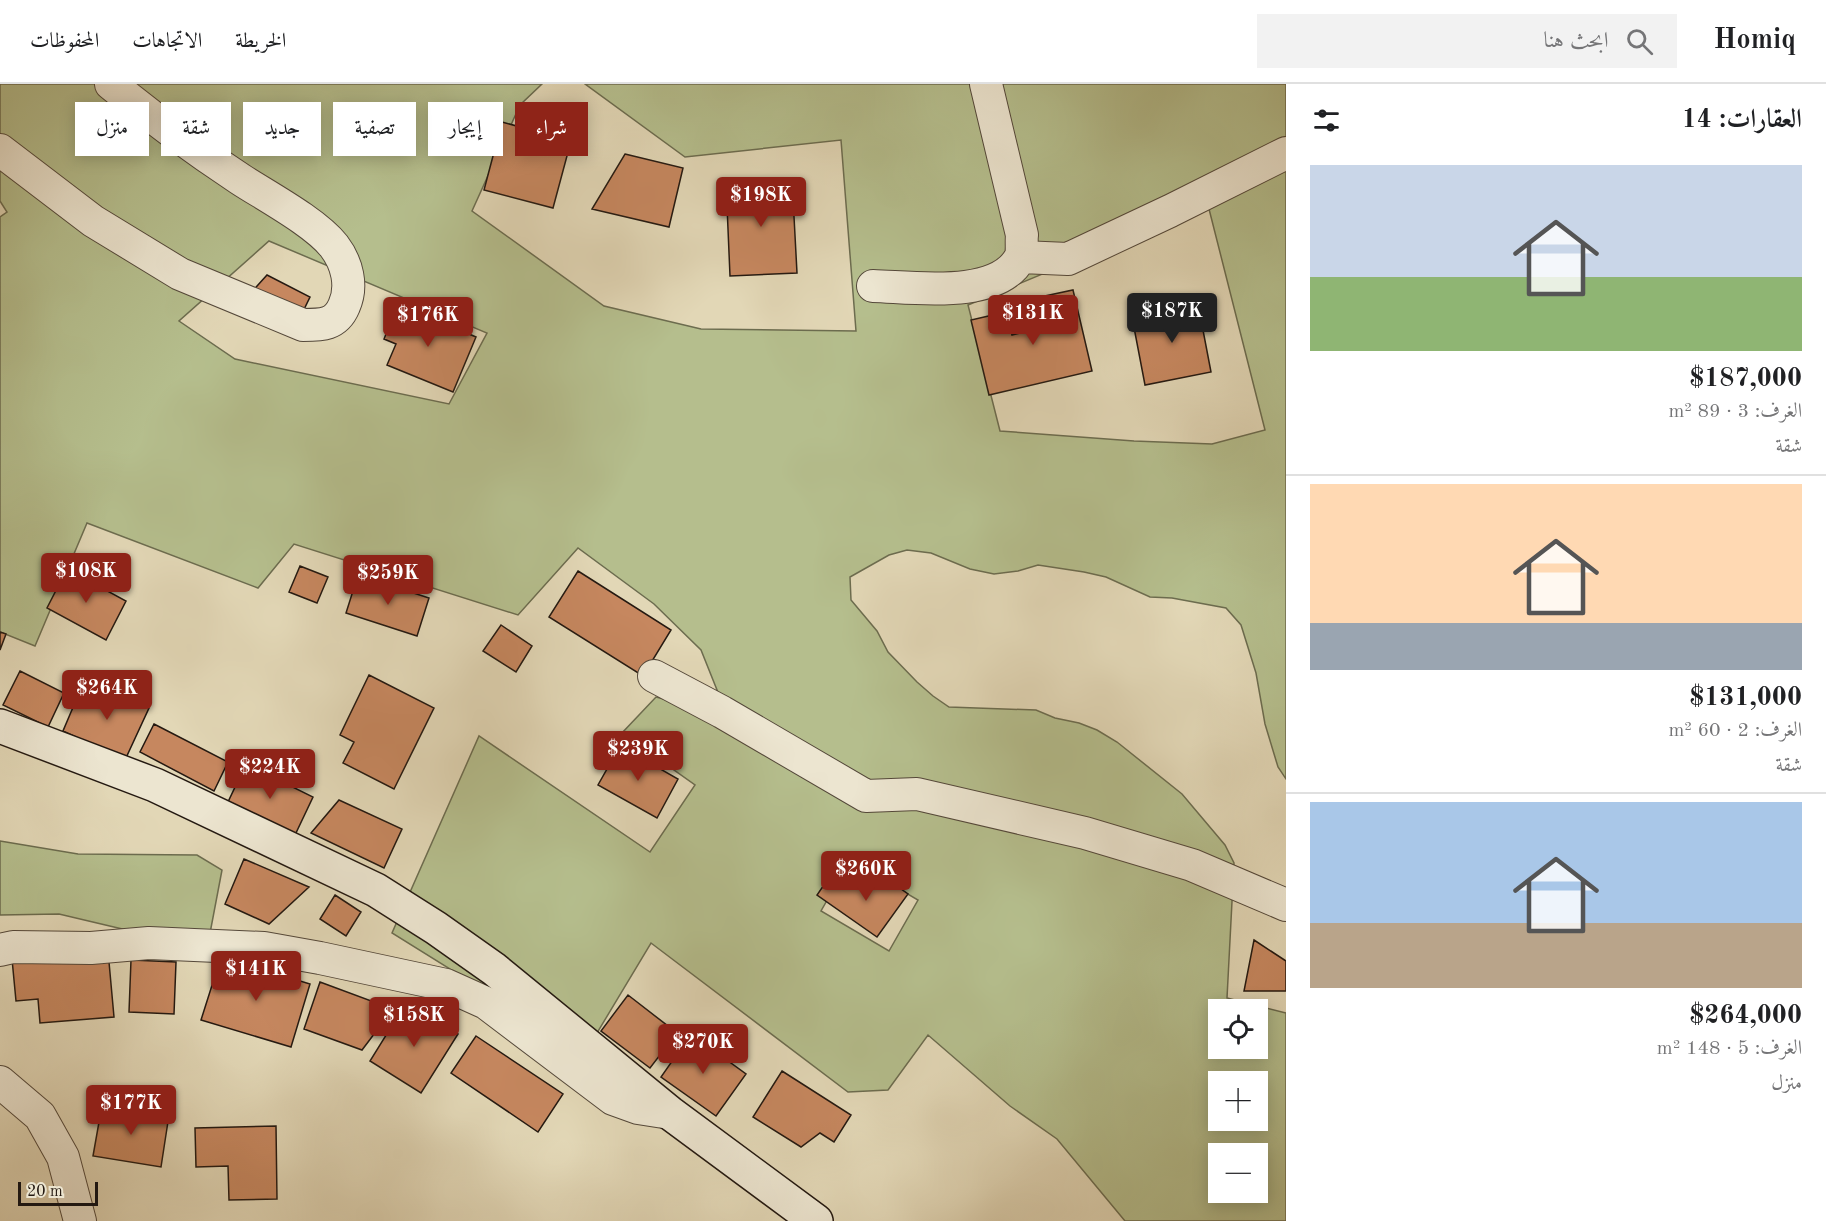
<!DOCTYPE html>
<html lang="ar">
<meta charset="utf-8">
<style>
body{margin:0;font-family:"Old Standard TT",Amiri,serif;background:#f2f2f2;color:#202124;direction:rtl;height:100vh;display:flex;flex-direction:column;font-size:22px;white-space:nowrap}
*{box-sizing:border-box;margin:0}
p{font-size:20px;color:#757577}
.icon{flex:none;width:33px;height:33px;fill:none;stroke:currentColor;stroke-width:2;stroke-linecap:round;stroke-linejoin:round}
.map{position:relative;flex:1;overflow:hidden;direction:ltr}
.drawer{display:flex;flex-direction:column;background:#fff;width:540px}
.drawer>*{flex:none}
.hud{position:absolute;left:18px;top:18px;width:570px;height:54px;direction:rtl;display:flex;gap:12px}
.buttons{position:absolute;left:1208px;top:915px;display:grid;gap:12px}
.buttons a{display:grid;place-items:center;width:60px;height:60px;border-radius:0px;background:#fff;box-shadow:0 3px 15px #0003;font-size:30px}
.scale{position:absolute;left:18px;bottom:15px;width:80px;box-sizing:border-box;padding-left:6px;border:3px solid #241911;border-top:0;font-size:16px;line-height:21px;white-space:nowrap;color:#241911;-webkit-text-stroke:4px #ece5d0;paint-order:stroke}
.price{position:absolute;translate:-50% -51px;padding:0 14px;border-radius:6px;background:#8f2418;color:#fff;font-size:20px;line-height:39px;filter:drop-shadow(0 2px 3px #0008)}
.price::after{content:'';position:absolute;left:50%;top:36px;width:18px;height:14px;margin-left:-9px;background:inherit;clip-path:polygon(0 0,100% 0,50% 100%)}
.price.on{background:#222;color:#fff}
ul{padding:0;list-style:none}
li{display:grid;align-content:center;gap:12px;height:318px;padding:0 24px}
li+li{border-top:2px solid #e0e0e0}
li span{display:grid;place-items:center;height:186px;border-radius:0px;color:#555}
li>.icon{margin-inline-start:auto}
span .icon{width:108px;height:108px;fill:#fffc;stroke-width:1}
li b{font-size:26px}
h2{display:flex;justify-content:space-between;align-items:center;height:72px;padding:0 24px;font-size:26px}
.tag{padding:0 21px;border-radius:0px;background:#fff;box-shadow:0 3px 15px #0003;font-size:21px;line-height:54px}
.tag.on{background:#8f2418;color:#fff}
header{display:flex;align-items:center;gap:36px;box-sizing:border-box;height:84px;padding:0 30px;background:#fff;border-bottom:2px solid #e0e0e0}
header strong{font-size:28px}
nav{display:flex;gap:33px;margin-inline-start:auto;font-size:21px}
.search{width:420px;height:54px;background:#f2f2f2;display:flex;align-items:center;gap:15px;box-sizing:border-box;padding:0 21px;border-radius:0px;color:#757577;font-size:22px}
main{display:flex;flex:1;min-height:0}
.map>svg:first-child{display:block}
</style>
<header>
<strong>Homiq</strong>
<div class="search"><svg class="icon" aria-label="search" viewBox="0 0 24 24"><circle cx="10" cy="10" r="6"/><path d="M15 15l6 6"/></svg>ابحث هنا</div>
<nav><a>الخريطة</a><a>الاتجاهات</a><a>المحفوظات</a></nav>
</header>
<main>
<section class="drawer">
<h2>العقارات: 14<svg class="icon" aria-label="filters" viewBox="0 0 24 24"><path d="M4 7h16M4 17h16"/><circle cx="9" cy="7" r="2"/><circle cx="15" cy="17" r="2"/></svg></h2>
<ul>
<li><span style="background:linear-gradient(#c9d6e8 60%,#8fb573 0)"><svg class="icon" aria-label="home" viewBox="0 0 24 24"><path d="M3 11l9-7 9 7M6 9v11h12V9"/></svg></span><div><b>$187,000</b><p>الغرف: 3 · 89 m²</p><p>شقة</p></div></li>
<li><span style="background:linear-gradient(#ffd9b3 75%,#9aa5b1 0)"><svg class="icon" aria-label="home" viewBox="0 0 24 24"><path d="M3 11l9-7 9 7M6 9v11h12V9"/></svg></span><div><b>$131,000</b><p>الغرف: 2 · 60 m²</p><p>شقة</p></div></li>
<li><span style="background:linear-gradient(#a9c7e8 65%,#b9a48a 0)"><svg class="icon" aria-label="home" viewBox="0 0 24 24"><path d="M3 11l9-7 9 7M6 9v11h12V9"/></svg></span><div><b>$264,000</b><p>الغرف: 5 · 148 m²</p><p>منزل</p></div></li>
</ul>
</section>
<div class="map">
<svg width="1286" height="1137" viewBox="0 0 1286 1137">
<rect width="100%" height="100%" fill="#e2d7b6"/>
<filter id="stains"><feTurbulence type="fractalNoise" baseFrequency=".00333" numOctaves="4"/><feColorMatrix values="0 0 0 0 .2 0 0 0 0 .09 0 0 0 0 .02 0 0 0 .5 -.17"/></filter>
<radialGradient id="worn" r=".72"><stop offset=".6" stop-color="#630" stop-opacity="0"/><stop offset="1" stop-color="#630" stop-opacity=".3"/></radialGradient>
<path fill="#b5be8d" stroke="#6c6c4f" stroke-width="1.5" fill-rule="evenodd" d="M0 0H542L520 21 472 127 604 222 701 245 856 247 841 56 685 73 585 0H1286V695L1278 683 1265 640 1256 589 1241 541 1226 524 1172 514 1150 513 1106 493 1084 488 1038 481 1018 487 994 490 970 485 931 469 907 466 889 471 850 493 851 516 877 547 888 568 917 598 933 612 949 623 1036 626 1055 634 1079 639 1097 646 1117 658 1182 710 1225 761 1234 779 1227 914 1286 929V1137H1125L1057 1055 1010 1022 928 951 888 1006 848 1008 651 859 585 969 392 849 479 652 650 768 695 701 622 649 656 613 727 631 701 566 654 520 578 464 518 531 294 460 258 504 87 439 35 562 0 548V133L7 128 0 117ZM1208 121 1265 346 1212 360 1134 357 1000 347 968 221ZM269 157 487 249 449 320 235 275 179 237ZM850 776 918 816 889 867 821 827ZM1218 926H1257V964H1218ZM1218 998H1257V1036H1218ZM1218 1070H1257V1108H1218Z
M0 757 78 770 197 771 222 786 207 865 59 830 0 831Z"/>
<path fill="#c6875f" stroke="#241911" stroke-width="1.5" d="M502 38 571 57 553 124 484 106Z
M625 70 683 84 669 143 592 125Z
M792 95 797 189 730 192 726 98Z
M267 191 310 213 293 248 239 222Z
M1073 206 1092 287 989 311 971 236 1006 228 1012 251 1042 244 1035 214Z
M398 220 476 253 453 308 387 281 396 260 384 255Z
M1198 220 1211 288 1145 301 1132 233Z
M300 482 328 493 317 519 289 508Z
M67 485 126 517 106 556 47 524Z
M578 487 671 546 643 592 549 533Z
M358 491 429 514 417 552 346 529Z
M501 541 532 562 516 588 483 567Z
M0 548 6 550 0 566Z
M20 587 64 609 48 643 3 621Z
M369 591 434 624 394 705 343 679 354 658 340 651Z
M92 598 149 624 125 676 63 647 74 621 81 624Z
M154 640 228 678 214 707 140 668Z
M620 662 678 695 657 734 598 701Z
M246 680 313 713 295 751 228 718Z
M339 716 402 745 384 784 311 749Z
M244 775 309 803 269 840 225 820Z
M880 790 908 810 877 853 817 811 828 795 843 805Z
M335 811 361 828 346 852 320 835Z
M1254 856 1286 877V907H1244Z
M108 867 114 933 40 939 38 915 16 917 12 875Z
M221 873 310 900 291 963 201 936Z
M131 876 176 878 174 930 129 928Z
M320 898 393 925 362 966 304 945Z
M628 911 677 949 650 984 601 947Z
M406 919 458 950 421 1009 370 977Z
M691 950 746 990 716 1032 661 993Z
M476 952 563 1010 538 1048 451 989Z
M782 987 851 1031 834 1058 820 1049 801 1063 753 1033Z
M102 1021 169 1031 161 1083 93 1072Z
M276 1042 277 1115 229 1116 228 1082 196 1083 195 1044Z"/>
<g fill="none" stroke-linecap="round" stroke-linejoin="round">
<g stroke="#54483a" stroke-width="34">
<path id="street" d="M0 66 93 137 180 190 303 241C322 241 336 241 344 222 353 202 347 179 334 162 315 138 266 112 240 95 196 66 152 34 111 0
M1021 173 1068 175 1170 127 1286 69
M873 202C913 203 997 216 1020 174 1023 168 1021 157 1022 151L986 0
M654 592 722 628 866 712 917 710 1085 749 1192 781 1286 821
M0 866 13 863 91 864 149 859 264 864 320 874 446 901 486 919 613 1015 638 1024 670 1029
M0 998 40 1032 63 1073 80 1137"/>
</g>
<g stroke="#241911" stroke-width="36">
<path id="secondary" d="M0 642 155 701 376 806 436 844 494 885 670 1029 816 1137"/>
</g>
<use href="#street" stroke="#ece5d0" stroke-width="32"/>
<use href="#secondary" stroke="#ece5d0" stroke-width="33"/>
</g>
<rect width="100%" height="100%" filter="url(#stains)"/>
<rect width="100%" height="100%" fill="url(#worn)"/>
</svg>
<div class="buttons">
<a><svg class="icon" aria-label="locate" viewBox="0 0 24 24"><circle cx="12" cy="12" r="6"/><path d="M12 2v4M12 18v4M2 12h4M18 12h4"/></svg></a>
<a>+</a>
<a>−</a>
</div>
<div class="scale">20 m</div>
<b class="price" style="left:761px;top:144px">$198K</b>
<b class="price on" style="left:1172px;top:260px">$187K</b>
<b class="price" style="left:1033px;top:262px">$131K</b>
<b class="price" style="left:428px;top:264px">$176K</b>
<b class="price" style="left:86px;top:520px">$108K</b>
<b class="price" style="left:388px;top:522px">$259K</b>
<b class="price" style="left:107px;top:637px">$264K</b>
<b class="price" style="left:638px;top:698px">$239K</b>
<b class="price" style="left:270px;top:716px">$224K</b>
<b class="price" style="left:866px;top:818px">$260K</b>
<b class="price" style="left:256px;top:918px">$141K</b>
<b class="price" style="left:414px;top:964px">$158K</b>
<b class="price" style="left:703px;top:991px">$270K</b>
<b class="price" style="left:131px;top:1052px">$177K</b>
<div class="hud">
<a class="tag on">شراء</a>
<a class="tag">إيجار</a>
<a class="tag">تصفية</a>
<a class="tag">جديد</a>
<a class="tag">شقة</a>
<a class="tag">منزل</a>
</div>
</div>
</main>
